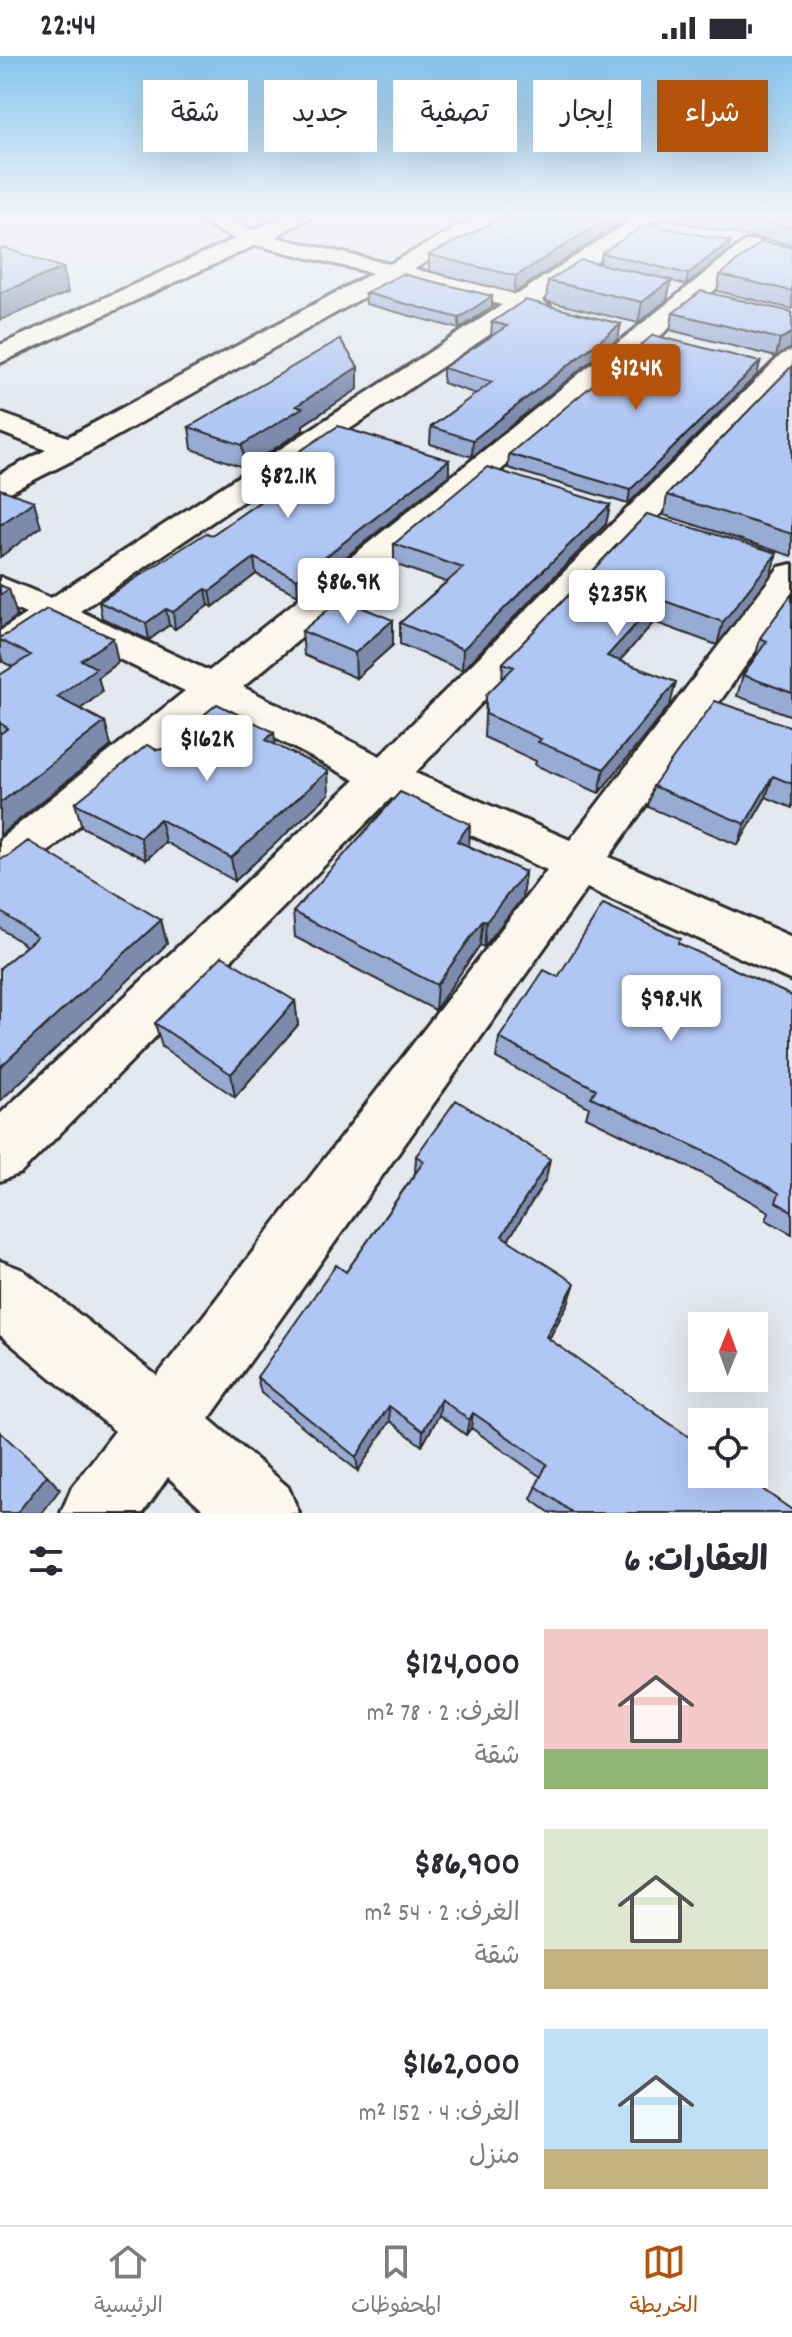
<!DOCTYPE html>
<html lang="ar">
<meta charset="utf-8">
<style>
body{margin:0;font-family:Dekko,"Playpen Sans Arabic",sans-serif;background:#f7f7f7;color:#2b2b33;direction:rtl;height:100vh;display:flex;flex-direction:column;font-size:30px;white-space:nowrap}
*{box-sizing:border-box;margin:0}
p{font-size:26px;color:#7c7c81}
.icon{flex:none;width:44px;height:44px;fill:none;stroke:currentColor;stroke-width:2;stroke-linecap:round;stroke-linejoin:round}
.map{position:relative;height:1457px;overflow:hidden;direction:ltr}
.panel{display:flex;flex-direction:column;background:#fff;flex:1}
.panel>*{flex:none}
.banner{position:absolute;left:24px;top:24px;width:744px;height:72px;direction:rtl;display:flex;gap:16px}
.needle{width:52px;rotate:1deg}
.buttons{position:absolute;left:688px;top:1256px;display:grid;gap:16px}
.buttons a{display:grid;place-items:center;width:80px;height:80px;border-radius:0px;background:#fff;box-shadow:0 8px 32px #0002;font-size:40px}
.price{position:absolute;translate:-50% -68px;padding:0 18px;border-radius:8px;background:#fff;color:#222;font-size:26px;line-height:52px;filter:drop-shadow(0 2px 4px #0008)}
.price::after{content:'';position:absolute;left:50%;top:48px;width:24px;height:18px;margin-left:-12px;background:inherit;clip-path:polygon(0 0,100% 0,50% 100%)}
.price.current{background:#b45309;color:#fff}
ul{padding:0;list-style:none}
li{display:flex;align-items:center;gap:24px;height:200px;padding:0 24px}
li span{display:grid;place-items:center;flex:none;width:224px;height:160px;border-radius:0px;color:#555}
li>.icon{margin-inline-start:auto}
span .icon{width:96px;height:96px;fill:#fffc;stroke-width:1}
li b{font-size:34px}
h2{display:flex;justify-content:space-between;align-items:center;height:96px;padding:0 24px;font-size:34px}
.chip{padding:0 28px;border-radius:0px;background:#fff;box-shadow:0 8px 32px #0002;font-size:28px;line-height:72px}
.chip.current{background:#b45309;color:#fff}
.status{display:flex;justify-content:space-between;align-items:center;height:56px;padding:0 40px;background:#fff;direction:ltr}
.status svg{height:22px;fill:currentColor}
.tabs{display:flex;justify-content:space-around;align-items:center;height:112px;border-top:2px solid #e1e1e2;background:#fff;font-size:22px;color:#7c7c81}
.tabs a{display:grid;justify-items:center;gap:4px}
.tabs .current{color:#b45309}
.map>svg:first-child{display:block}
</style>
<div class="status"><b>22:44</b><svg viewBox="0 0 49 12"><path d="M0 12V9h3v3zM5 12V6h3v6zM10 12V3h3v9zM15 12V0h3v12zM26 1h20v11H26zM47 4h2v5h-2z"/></svg></div>
<div class="map">
<svg width="792" height="1457" viewBox="0 0 792 1457">
<rect width="100%" height="100%" fill="#e4e9ef"/>
<filter id="ink" filterUnits="userSpaceOnUse"><feTurbulence type="fractalNoise" baseFrequency=".0125" numOctaves="2"/><feDisplacementMap in="SourceGraphic" scale="16" xChannelSelector="R" yChannelSelector="G"/><feConvolveMatrix kernelMatrix="1 2 1 2 8 2 1 2 1" color-interpolation-filters="sRGB"/></filter>
<g filter="url(#ink)">
<g fill="none" stroke-linecap="round" stroke-linejoin="round">
<g stroke="#2b2b2b" stroke-width="6">
<path id="minor" d="M188 160H217L253 174 284 160H312L275 181 390 208 478 160H504L414 213 518 238 637 160H662L542 244 550 250 547 255 526 254 80 555 209 615 745 185H761L764 190 761 195 243 631 380 700 783 297 792 295V319L415 717 570 784 779 511 792 508V544L609 801 792 881V925L587 832 209 1363 288 1431 299 1457H207L168 1421 143 1457H61L72 1431 115 1375 0 1279V1205L23 1214 157 1320 547 814 391 742 21 1117 0 1125V1058L355 724 218 652 17 822 0 827V783L185 635 55 572 14 600 0 604V575L26 558 0 546V521L51 542 502 249 396 223 83 399 0 441V418L46 394 0 376V357L68 381 372 217 256 189 0 307V289L235 183Z"/>
</g>
<use href="#minor" fill="#fbf7ec" fill-rule="evenodd"/>
</g>
<path fill="#97abd3" stroke="#2b2b2b" stroke-width="2" d="M429 160H472L459 167Z
M488 160H632L514 237 429 215V199L488 169Z
M663 160H792V189L663 163Z
M792 191V253L717 235 720 219Z
M728 195 686 229 671 225 667 244 638 267 546 245 548 225 600 208 602 197Z
M365 237 492 251 459 273 366 248Z
M792 256V293L791 292 776 301 670 274 673 257Z
M492 266 618 283 472 401 430 388 431 371 477 338 443 327V312L491 280Z
M760 306 757 319 628 448 508 412 509 398Z
M792 310V500L664 459 667 439Z
M358 333 303 369V374L245 412 192 393 189 371Z
M449 404V419L298 539 256 518 213 551 209 549 175 573 169 569 149 584 102 562 99 546 212 479 287 427 280 424 279 409Z
M610 449 606 468 462 614 400 588V567L446 526 394 508V488Z
M647 458 770 520 717 589 654 566 619 605 670 649 599 737 535 709 536 705 484 681 486 639 502 623 503 607Z
M792 538V660L737 640 743 619 755 603 760 582Z
M393 564V589L356 622 304 599 302 575Z
M0 581 118 606 98 621 102 636 80 653 105 666 111 690 0 779V619L13 611 3 606 0 597Z
M792 671V752L766 741 738 789 648 751 653 730Z
M275 689 329 738 235 825 165 786 146 804 82 771 75 747 157 694Z
M469 790 525 816 522 842 484 891 480 889 435 954 295 881 293 856Z
M0 803 161 864 167 888 0 1045V912L26 890 0 872Z
M679 888 792 940V1178L766 1164 769 1156 703 1118 586 1061 589 1051 496 1002 499 982 558 921Z
M295 945 298 969 235 1041 162 991 155 967Z
M416 1100 546 1123 508 1184 569 1245 549 1283 792 1457H550L531 1443 541 1421 471 1372 466 1379 439 1359 422 1390 390 1365 358 1415 261 1337 257 1321 346 1216 415 1117Z"/>
<path fill="#7b8bac" stroke="#2b2b2b" stroke-width="2" d="M459 160H472L459 167Z
M611 160H632L514 237 516 220Z
M730 185 728 195 686 229 688 218Z
M63 212 68 237 0 264V237Z
M671 224 667 244 638 267 642 246Z
M492 240V251L459 273V262Z
M621 268 618 283 472 401 473 384Z
M792 277 791 292 776 301 780 283Z
M760 306 757 319 628 448 630 434Z
M358 311V333L303 369V374L245 412 242 389 296 350Z
M449 404V419L298 539 297 523Z
M34 445 41 471 0 501V469Z
M610 449 606 468 462 614 463 593Z
M777 497 770 520 717 589 723 566Z
M254 502 256 518 213 551 210 535Z
M9 533 17 560 0 573V539Z
M206 533 209 549 175 573 173 556Z
M659 543 654 566 603 624 607 600Z
M166 553 169 569 149 584 146 567Z
M393 564V589L356 622 355 597Z
M113 582 118 606 98 621 102 636 64 666 57 641 81 604Z
M676 626 670 649 599 737 604 713Z
M105 666 111 690 0 779V747Z
M274 676 277 700 266 684Z
M328 715 329 738 235 825 231 802Z
M773 720 766 741 738 789 745 768Z
M160 763 165 786 146 804 140 781Z
M470 768 469 793 457 785Z
M525 816 522 842 484 891 486 866Z
M161 864 167 888 0 1045V1011Z
M483 864 480 889 435 954 437 929Z
M295 945 298 969 235 1041 231 1018Z
M550 1103 546 1123 499 1199 502 1180Z
M575 1227 569 1245 541 1298 546 1281Z
M441 1343 439 1359 422 1390 423 1375Z
M389 1350 390 1365 358 1415 356 1401Z
M473 1357 471 1372 466 1379 469 1364Z
M47 1419 60 1433 42 1457H17Z"/>
<path fill="#b0c7f5" stroke="#2b2b2b" stroke-width="2" d="M500 160H611L516 220 429 199 504 161Z
M729 160H792V172Z
M646 168 730 185 688 218 602 197Z
M761 186 792 191V235L720 219Z
M5 192 63 212 0 237V193Z
M581 204 671 224 642 246 548 225Z
M402 218 492 240 459 262 365 237Z
M701 235 792 256V277L780 283 673 257Z
M525 244 621 268 473 384 431 371 492 326 443 312 507 270 492 266Z
M653 279 760 306 630 434 509 398Z
M340 283 358 311 296 350 302 352 242 389 189 371Z
M792 310V478L667 439Z
M338 370 449 404 297 523 254 502 210 535 206 533 173 556 166 553 146 567 99 546 206 477 212 479 301 417 279 409Z
M487 411 610 449 463 593 400 567 463 512 394 488Z
M0 433 34 445 0 469Z
M647 458 777 497 723 566 659 543 607 600 676 626 604 713 538 686 541 683 486 658V639L514 611 503 607Z
M0 529 9 533 0 539Z
M792 538V637L743 619 767 585 760 582Z
M341 543 393 564 355 597 302 575Z
M47 553 113 582 81 604 96 612 57 641 105 666 0 747V678L8 672 0 667V619L31 599 0 584V581L8 578Z
M715 645 792 671V728L773 720 745 768 653 730Z
M217 648 274 676 266 684 328 715 231 802 160 763 140 781 75 747 147 689 157 694 163 693Z
M400 736 470 768 457 785 525 816 486 866 483 864 437 929 293 856Z
M28 785 161 864 0 1011V912L37 881 0 855V803L8 800Z
M603 848 681 883 678 887 792 940V1155L776 1146 779 1137 712 1099 591 1041 596 1033 499 982 544 914 558 921Z
M222 900 295 945 231 1018 155 967Z
M456 1044 550 1103 502 1180 575 1227 546 1281 702 1390V1418H741L792 1454V1457H573L536 1430 547 1408 473 1357 469 1364 441 1343 423 1375 389 1350 356 1401 257 1321 336 1209 346 1216 424 1105 416 1100Z
M0 1376 47 1419 17 1457H0Z"/>
</g>
<linearGradient id="sky" x2="0" y2="1"><stop stop-color="#86c4ee"/><stop offset="0.44" stop-color="#f3f5f8"/><stop offset="1" stop-color="#f3f5f8" stop-opacity="0"/></linearGradient>
<rect width="792" height="364" fill="url(#sky)"/>
</svg>
<div class="buttons">
<a><svg class="needle" viewBox="-14 -14 28 28"><path d="M0-13l5 13h-10z" fill="#e53935"/><path d="M0 13l5-13h-10z" fill="#7c7c81"/></svg></a>
<a><svg class="icon" aria-label="locate" viewBox="0 0 24 24"><circle cx="12" cy="12" r="6"/><path d="M12 2v4M12 18v4M2 12h4M18 12h4"/></svg></a>
</div>
<b class="price current" style="left:636px;top:356px">$124K</b>
<b class="price" style="left:288px;top:464px">$82.1K</b>
<b class="price" style="left:348px;top:570px">$86.9K</b>
<b class="price" style="left:617px;top:582px">$235K</b>
<b class="price" style="left:207px;top:727px">$162K</b>
<b class="price" style="left:671px;top:987px">$98.4K</b>
<div class="banner">
<a class="chip current">شراء</a>
<a class="chip">إيجار</a>
<a class="chip">تصفية</a>
<a class="chip">جديد</a>
<a class="chip">شقة</a>
</div>
</div>
<section class="panel">
<h2>العقارات: 6<svg class="icon" aria-label="filters" viewBox="0 0 24 24"><path d="M4 7h16M4 17h16"/><circle cx="9" cy="7" r="2"/><circle cx="15" cy="17" r="2"/></svg></h2>
<ul>
<li><span style="background:linear-gradient(#f6c9c9 75%,#8fb573 0)"><svg class="icon" aria-label="home" viewBox="0 0 24 24"><path d="M3 11l9-7 9 7M6 9v11h12V9"/></svg></span><div><b>$124,000</b><p>الغرف: 2 · 78 m²</p><p>شقة</p></div></li>
<li><span style="background:linear-gradient(#dfe7d0 75%,#c2b280 0)"><svg class="icon" aria-label="home" viewBox="0 0 24 24"><path d="M3 11l9-7 9 7M6 9v11h12V9"/></svg></span><div><b>$86,900</b><p>الغرف: 2 · 54 m²</p><p>شقة</p></div></li>
<li><span style="background:linear-gradient(#bfe0f5 75%,#c2b280 0)"><svg class="icon" aria-label="home" viewBox="0 0 24 24"><path d="M3 11l9-7 9 7M6 9v11h12V9"/></svg></span><div><b>$162,000</b><p>الغرف: 4 · 152 m²</p><p>منزل</p></div></li>
</ul>
</section>
<nav class="tabs">
<a class="current"><svg class="icon" aria-label="map" viewBox="0 0 24 24"><path d="M3 6l6-2 6 2 6-2v14l-6 2-6-2-6 2zM9 4v14M15 6v14"/></svg>الخريطة</a>
<a><svg class="icon" aria-label="saved" viewBox="0 0 24 24"><path d="M7 4h10v16l-5-4-5 4z"/></svg>المحفوظات</a>
<a><svg class="icon" aria-label="home" viewBox="0 0 24 24"><path d="M3 11l9-7 9 7M6 9v11h12V9"/></svg>الرئيسية</a>
</nav>
